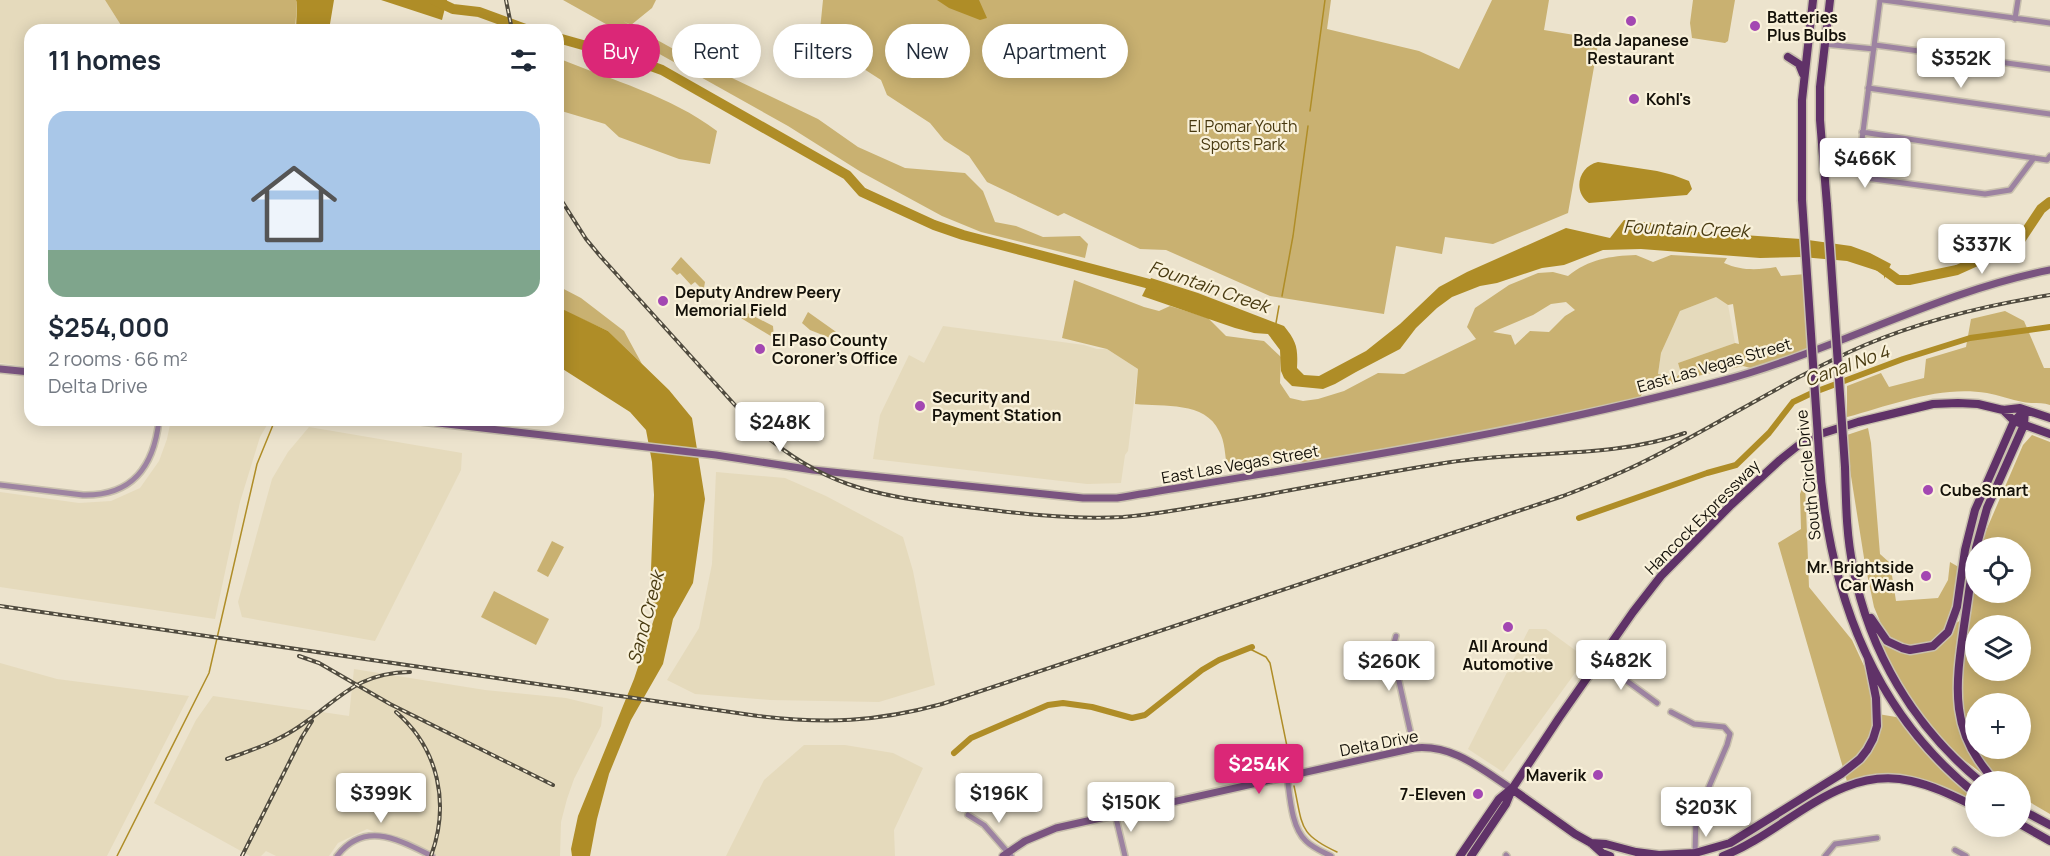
<!DOCTYPE html>
<meta charset="utf-8">
<style>
body{margin:0;font-family:Manrope,sans-serif;background:#f2f2f3;color:#1f2937;height:100vh;display:flex;flex-direction:column;font-size:22px;white-space:nowrap}
*{box-sizing:border-box;margin:0}
p{font-size:20px;color:#747a83}
.icon{flex:none;width:33px;height:33px;fill:none;stroke:currentColor;stroke-width:2;stroke-linecap:round;stroke-linejoin:round}
.map{position:relative;flex:1;overflow:hidden}
.panel{position:absolute;left:24px;top:24px;width:540px;height:402px;display:flex;flex-direction:column;background:#fff;border-radius:18px;box-shadow:0 3px 15px #0003}
.panel>*{flex:none}
.guide{position:absolute;left:582px;top:24px;width:570px;height:54px;display:flex;gap:12px}
.tools{position:absolute;left:1965px;top:537px;display:grid;gap:12px}
.tools a{display:grid;place-items:center;width:66px;height:66px;border-radius:50%;background:#fff;box-shadow:0 3px 15px #0003;font-size:30px}
.price{position:absolute;translate:-50% -51px;padding:0 14px;border-radius:6px;background:#fff;color:#222;font-size:20px;line-height:39px;filter:drop-shadow(0 2px 3px #0008)}
.price::after{content:'';position:absolute;left:50%;top:36px;width:18px;height:14px;margin-left:-9px;background:inherit;clip-path:polygon(0 0,100% 0,50% 100%)}
.price.active{background:#db2777;color:#fff}
ul{padding:0;list-style:none}
li{display:grid;align-content:center;gap:12px;height:318px;padding:0 24px}
li span{display:grid;place-items:center;height:186px;border-radius:18px;color:#555}
li>.icon{margin-inline-start:auto}
span .icon{width:108px;height:108px;fill:#fffc;stroke-width:1}
li b{font-size:26px}
h2{display:flex;justify-content:space-between;align-items:center;height:72px;padding:0 24px;font-size:26px}
.chip{padding:0 21px;border-radius:27px;background:#fff;box-shadow:0 3px 15px #0003;font-size:21px;line-height:54px}
.chip.active{background:#db2777;color:#fff}
.map>svg:first-child{display:block}
</style>
<div class="map">
<svg width="2050" height="856" viewBox="0 0 2050 856">
<rect width="100%" height="100%" fill="#ece3cd"/>
<path fill="#e5dabc" d="M0 0H105L124 30H30V367L0 363Z
M1716 297 1728 305 1735 343 1678 363 1681 373 1675 377 1658 374 1661 353 1680 311Z
M943 326 1084 345 1097 349H1107L1138 369 1128 451 1125 455 1121 483 1087 484 873 459 880 415 909 355 924 363Z
M171 420H232L267 425 260 437 240 502 215 619 0 587V492L79 503 111 501 140 488 159 461 167 439Z
M309 427 462 453 461 470 375 641 242 617 238 602 272 479 288 452Z
M716 472 785 478 826 496 903 537 913 571 935 685 879 702 770 700 695 694 667 680 699 628 712 564Z
M1529 629H1546L1586 658 1503 772 1468 749Z
M0 663 57 679 189 696 107 856H0Z
M354 669 485 690 566 698 603 707 601 726 574 779 567 799 561 822 560 856H438L367 829 338 843 329 856H276L266 851 261 856H250L154 803 196 720 213 696 349 716Z
M804 745H845L893 753 923 768 894 830 895 856H726L764 780Z"/>
<path fill="#c9b171" fill-rule="evenodd" d="M105 0H296L297 3 295 30H124Z
M563 0H656L652 8 631 25 623 21 686 56 818 119 858 147 905 168 965 173 983 191 995 222 1016 226 1043 237 1080 236 1088 244 1085 258 981 232 942 216 861 172 788 126Z
M823 0H1331L1327 29 1419 51 1459 69 1492 0H1549L1544 30 1599 39 1568 213 1493 244 1445 237 1442 254 1396 246 1384 314 1270 296 1166 250 1140 249 1064 213 1058 216 987 182 969 156 944 140 930 123 887 95 881 80 819 40Z
M1693 0H1735L1728 41 1725 43 1692 38 1690 23Z
M558 58C613 81 669 95 717 131L710 164 679 159 619 137 605 124 558 110Z
M1636 255 1653 262 1671 255 1727 258 1724 263C1742 271 1758 270 1776 267L1781 276 1806 274 1815 349 1758 370 1743 366 1693 377 1642 394 1638 401 1316 465 1294 461 1227 468C1225 456 1225 441 1219 431 1205 401 1164 407 1135 404L1138 369 1107 349 1062 338 1074 280 1144 307 1159 311 1170 306 1208 318 1226 336 1264 341 1281 357 1280 383 1290 398 1303 401 1318 399 1344 391 1378 373 1404 374 1476 339 1467 327 1475 308 1509 285 1538 273 1553 272 1568 276C1589 259 1610 256 1636 255ZM1716 297 1728 305 1733 304 1739 344 1735 343 1678 363 1681 373 1676 377 1658 374 1661 353 1680 311ZM1566 302 1575 310 1565 316 1549 332 1530 331 1515 345 1511 335 1493 332 1533 315 1551 304Z
M681 257 705 282 704 288 702 289 695 282 691 285 680 273 677 275 671 269Z
M558 286 581 298 624 331 642 364 608 331 558 308Z
M736 307 773 326 774 338 731 312 732 308Z
M2005 311 2024 321 2044 368H2050V405C2041 402 2032 404 2023 402 2011 400 1999 395 1987 393 1940 385 1892 405 1847 417V386L1881 373 1889 387 1924 378 1926 359 1966 347 1971 319Z
M808 312 839 334 835 340 810 330 802 323Z
M1868 428 1871 443 1880 554 1890 563 1896 601 1938 598 1948 580 1950 562 1962 569 1952 626 1965 617 1975 556 1976 592H2020V548L1979 547 2023 445 2032 435 2050 442V814L2021 797 2020 782 1992 781 1936 739 1894 680 1875 641 1894 645 1884 631 1874 607 1865 564 1847 451V435ZM1976 626H2020V670H1976ZM1976 704H2020V748H1976Z
M1805 481 1809 587 1852 640 1872 683 1878 714 1902 718 1975 794V807L1952 796 1896 779 1848 785 1778 543 1801 529 1800 494Z
M552 541 564 547 548 577 537 571Z
M494 591 549 619 536 645 481 617Z"/>
<path fill="#af8d27" d="M296 0H334L329 30H296L297 3Z
M381 0H447L442 20Z
M937 0H979L987 18 980 20 949 8Z
M1598 162 1657 171 1673 175 1689 181 1692 189 1687 195 1589 203C1572 191 1579 166 1598 162Z
M1624 220 1652 223 1684 231 1801 239 1851 246 1870 253 1891 264 1884 279V273L1847 261 1802 257 1760 258 1641 249 1603 250 1564 265 1542 268 1497 283 1480 286 1452 297 1437 308 1416 328 1400 349 1356 372 1335 384 1323 389 1292 386 1284 378 1281 371 1280 350 1268 334 1254 333 1235 328 1142 296 1151 278 1198 293 1284 326C1297 342 1298 348 1297 368L1304 375 1319 376 1366 351 1400 324 1439 287 1467 272 1566 228 1610 238Z
M558 307 608 331 669 390 692 418 705 499 693 583 673 619 663 664 631 720 609 774 597 819 590 856H572L571 849 578 816 634 679 654 619 650 594 654 495 652 462 646 430 630 412 558 366Z"/>
<g fill="none" stroke-linecap="round" stroke-linejoin="round">
<path stroke="#af8d27" stroke-width="1.5" d="M1310 111 1325 0
M1282 296 1293 236 1308 126
M1276 323 1279 306
M1248 648 1266 657 1270 663 1291 766
M1294 786C1303 826 1298 834 1337 852
M117 856 209 673 257 464 275 420"/>
<path stroke="#af8d27" stroke-width="6" d="M1579 518 1707 473 1736 465 1769 433 1793 402 1812 393 1903 359 1970 338 2050 327
M954 753 971 738 1048 705 1063 703 1092 707 1132 718 1145 715 1202 670 1219 660 1252 647"/>
<path stroke="#af8d27" stroke-width="10" d="M434 0 453 9 479 12 528 30
M558 38 629 58 662 70 847 175 862 192 934 225 963 235 1161 287
M1876 264 1898 280H1909L1957 270 2019 242 2041 209 2050 202"/>
<g stroke="#c9c1ae" stroke-width="8">
<path id="street" d="M1880 0 1860 155 1866 178 1985 194 2010 190 2034 158
M1883 0 2050 23
M2015 19 2018 0
M1824 44 1874 49
M1875 45 2050 69
M1868 88 2050 114
M1862 132 2047 160 2050 156
M0 485 83 495C133 496 154 466 159 420
M1396 636 1392 650 1414 748
M1598 660 1657 703
M1671 712 1694 724 1724 727 1730 734 1727 745 1696 817 1695 854
M1287 776C1290 796 1291 827 1306 841 1313 848 1323 852 1331 856
M1115 814 1125 856
M968 815 984 825 1011 856
M1955 850 1966 856
M1506 855 1507 856
M337 856C365 820 399 840 432 856
M1825 856 1835 844 1877 838"/>
</g>
<g stroke="#c9c1ae" stroke-width="10">
<path id="secondary" d="M0 369 30 372
M412 420 716 455 813 470 1083 498H1117C1321 464 1526 433 1725 380 1836 350 1937 292 2050 270
M1003 856 1025 841 1056 828 1414 748C1453 744 1481 769 1512 789"/>
</g>
<g stroke="#c9c1ae" stroke-width="11">
<path id="primary" d="M1788 57 1799 64 1803 74
M1802 200V100L1813 0
M1827 205 1820 120V87L1830 0
M2003 410 2014 421 2050 434
M1819 453C1827 585 1869 709 1976 794
M1845 467C1846 500 1846 534 1853 567 1869 652 1914 727 1981 782
M1976 548 1987 508 2024 425 2025 410
M1976 549C1971 575 1968 600 1964 626 1955 688 1949 733 1996 782
M1871 618 1887 641 1902 648 1910 650 1933 646 1948 632 1957 607 1965 550 1975 510 2014 421 2025 410
M1512 789 1575 834 1591 843 1602 853 1610 856
M2020 809 2050 825
M2020 824 2050 841
M1591 843 1606 844 1636 852 1659 855 1695 853 1730 843 1841 774 1860 759 1867 750 1873 739 1877 726 1876 698 1868 658
M1460 856 1499 799 1511 789
M1471 856 1506 804 1512 789 1559 718 1633 612 1661 576 1731 505 1780 460 1800 444 1817 435 1858 422 1933 404 1958 403 1978 404 2003 410 2020 408 2050 418
M1723 856C1786 832 1838 764 1911 781 1934 786 1955 797 1976 807"/>
</g>
<use href="#street" stroke="#9d83a1" stroke-width="5"/>
<use href="#secondary" stroke="#7a5480" stroke-width="7"/>
<use href="#primary" stroke="#603268" stroke-width="8"/>
<g stroke="#504b3f" stroke-width="4">
<path id="rail" d="M506 0 512 30
M558 195 586 239 601 257 753 425C820 486 872 495 959 506 1014 513 1068 520 1123 517 1161 514 1199 506 1237 500 1309 487 1380 473 1451 462 1528 450 1612 459 1685 433
M0 606 758 716C826 724 876 722 942 704L1563 496C1592 485 1622 473 1651 458 1723 422 1791 377 1865 345 1924 320 1987 305 2050 295
M299 656 319 663 390 704 553 785
M396 712C439 749 450 804 431 856
M227 759C252 750 277 742 300 726 340 699 356 673 410 672
M242 856 302 737 312 721"/>
</g>
<use href="#rail" stroke="#f9f1da" stroke-width="1.5" stroke-dasharray="4.5" stroke-linecap="butt"/>
<g stroke="#c9c1ae" stroke-width="11" stroke-linecap="butt">
<path id="primary-bridge" d="M1802 200 1819 453
M1827 205 1845 467"/>
</g>
<use href="#primary-bridge" stroke="#603268" stroke-width="8"/>
</g>
<g fill="#a347b2" stroke="#f9f1da" stroke-width="2">
<circle cx="1631" cy="21" r="6"/>
<circle cx="1755" cy="26" r="6"/>
<circle cx="1634" cy="99" r="6"/>
<circle cx="663" cy="301" r="6"/>
<circle cx="760" cy="349" r="6"/>
<circle cx="920" cy="406" r="6"/>
<circle cx="1928" cy="490" r="6"/>
<circle cx="1926" cy="576" r="6"/>
<circle cx="1508" cy="627" r="6"/>
<circle cx="1598" cy="775" r="6"/>
<circle cx="1478" cy="794" r="6"/>
</g>
<g text-anchor="middle" stroke-width="4.5" stroke-linejoin="round" paint-order="stroke">
<g font-size="16" font-weight="bold" fill="#141109" stroke="#f9f1da" text-anchor="start">
<text x="1767" y="23">Batteries<tspan x="1767" dy="18">Plus Bulbs</tspan></text>
<text x="1631" y="46" text-anchor="middle">Bada Japanese<tspan x="1631" dy="18">Restaurant</tspan></text>
<text x="1646" y="105">Kohl's</text>
<text x="675" y="298">Deputy Andrew Peery<tspan x="675" dy="18">Memorial Field</tspan></text>
<text x="772" y="346">El Paso County<tspan x="772" dy="18">Coroner's Office</tspan></text>
<text x="932" y="403">Security and<tspan x="932" dy="18">Payment Station</tspan></text>
<text x="1940" y="496">CubeSmart</text>
<text x="1914" y="573" text-anchor="end">Mr. Brightside<tspan x="1914" dy="18">Car Wash</tspan></text>
<text x="1508" y="652" text-anchor="middle">All Around<tspan x="1508" dy="18">Automotive</tspan></text>
<text x="1586" y="781" text-anchor="end">Maverik</text>
<text x="1466" y="800" text-anchor="end">7-Eleven</text>
</g>
<g font-size="16" fill="#47380f" stroke="#f9f1da">
<text x="1243" y="132">El Pomar Youth<tspan x="1243" dy="18">Sports Park</tspan></text>
</g>
<g font-size="16" fill="#141109" stroke="#f9f1da">
<text transform="translate(1714 365) rotate(-16)" y="6">East Las Vegas Street</text>
<text transform="translate(1240 464) rotate(-10)" y="6">East Las Vegas Street</text>
<text transform="translate(1808 475) rotate(-96)" y="6">South Circle Drive</text>
<text transform="translate(1702 517) rotate(-45)" y="6">Hancock Expressway</text>
<text transform="translate(1379 743) rotate(-11)" y="6">Delta Drive</text>
</g>
<g font-size="18" font-style="italic" fill="#493b12" stroke="#f9f1da">
<text transform="translate(1686 229) rotate(2)" y="6">Fountain Creek</text>
<text transform="translate(1209 287) rotate(19)" y="6">Fountain Creek</text>
<text transform="translate(1847 366) rotate(-20)" y="6">Canal No 4</text>
<text transform="translate(646 618) rotate(-75)" y="6">Sand Creek</text>
</g>
</g>
</svg>
<div class="tools">
<a><svg class="icon" aria-label="locate" viewBox="0 0 24 24"><circle cx="12" cy="12" r="6"/><path d="M12 2v4M12 18v4M2 12h4M18 12h4"/></svg></a>
<a><svg class="icon" aria-label="layers" viewBox="0 0 24 24"><path d="M12 4l9 5-9 5-9-5zM3 14l9 5 9-5"/></svg></a>
<a>+</a>
<a>−</a>
</div>
<b class="price" style="left:1961px;top:89px">$352K</b>
<b class="price" style="left:1865px;top:189px">$466K</b>
<b class="price" style="left:1982px;top:275px">$337K</b>
<b class="price" style="left:780px;top:453px">$248K</b>
<b class="price" style="left:1621px;top:691px">$482K</b>
<b class="price" style="left:1389px;top:692px">$260K</b>
<b class="price active" style="left:1259px;top:795px">$254K</b>
<b class="price" style="left:381px;top:824px">$399K</b>
<b class="price" style="left:999px;top:824px">$196K</b>
<b class="price" style="left:1131px;top:833px">$150K</b>
<b class="price" style="left:1706px;top:838px">$203K</b>
<div class="guide">
<a class="chip active">Buy</a>
<a class="chip">Rent</a>
<a class="chip">Filters</a>
<a class="chip">New</a>
<a class="chip">Apartment</a>
</div>
<section class="panel">
<h2>11 homes<svg class="icon" aria-label="filters" viewBox="0 0 24 24"><path d="M4 7h16M4 17h16"/><circle cx="9" cy="7" r="2"/><circle cx="15" cy="17" r="2"/></svg></h2>
<ul>
<li><span style="background:linear-gradient(#a9c7e8 75%,#7fa58c 0)"><svg class="icon" aria-label="home" viewBox="0 0 24 24"><path d="M3 11l9-7 9 7M6 9v11h12V9"/></svg></span><div><b>$254,000</b><p>2 rooms · 66 m²</p><p>Delta Drive</p></div></li>
</ul>
</section>
</div>
